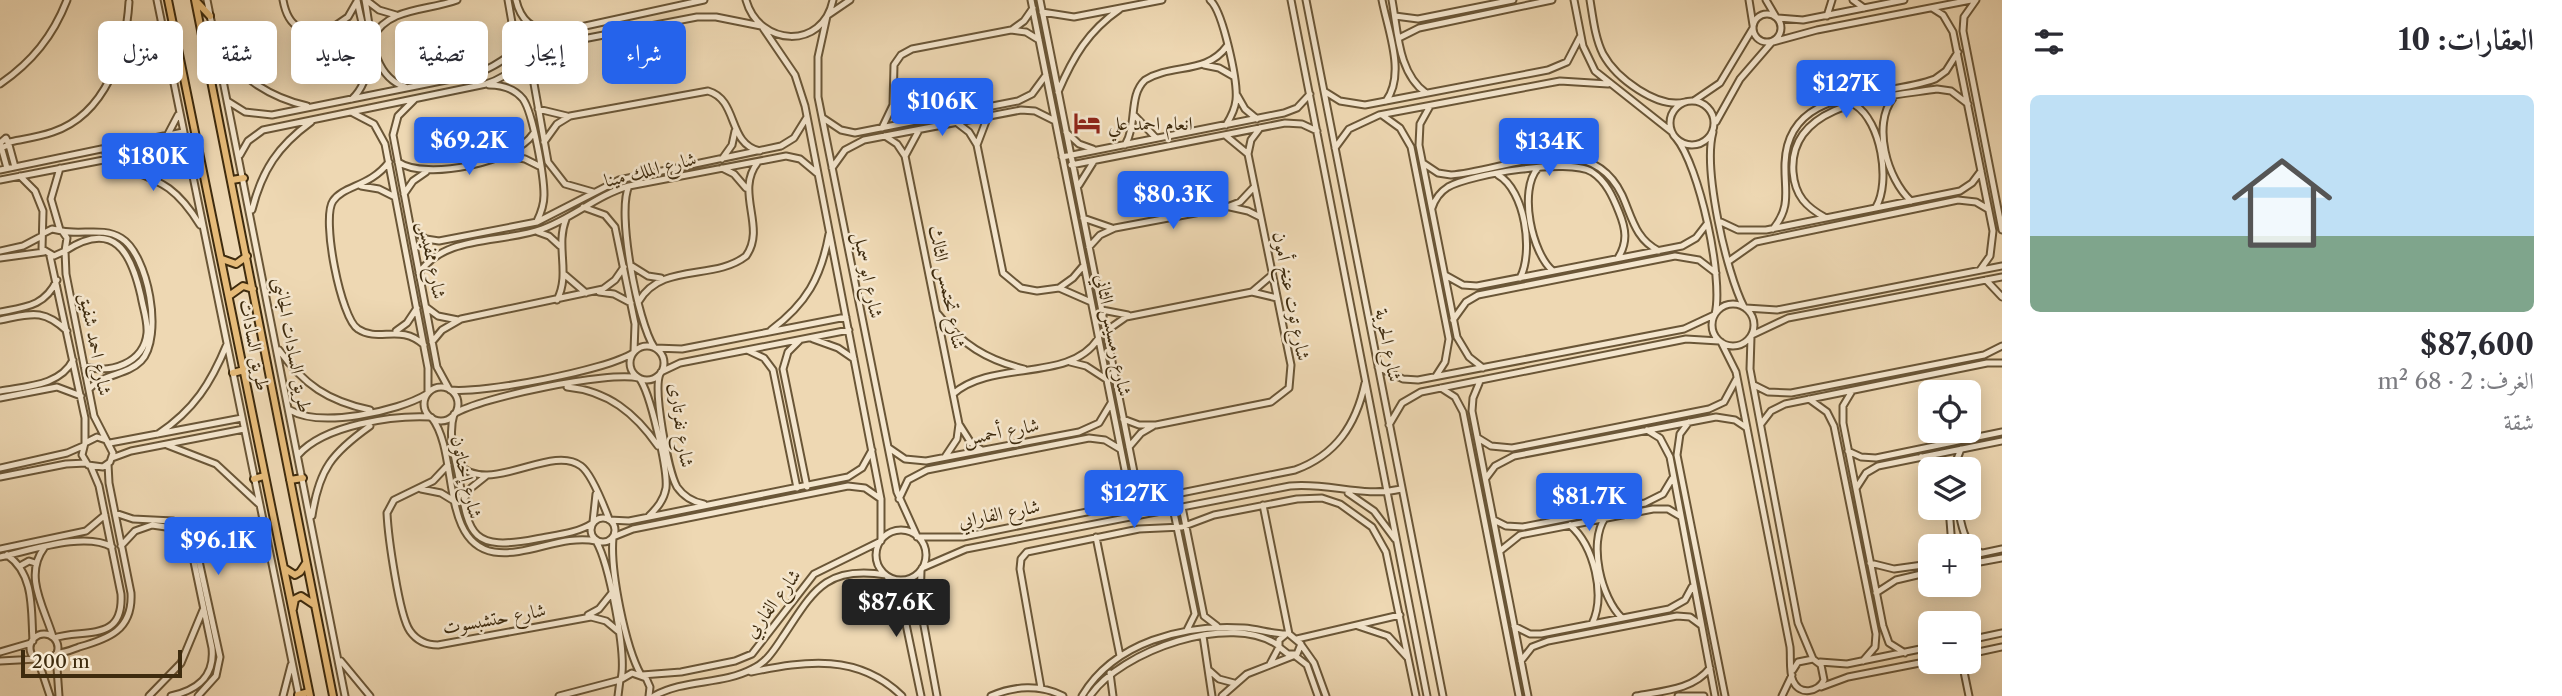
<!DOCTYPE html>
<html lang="ar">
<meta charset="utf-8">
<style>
body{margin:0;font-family:"Libre Caslon Text",Amiri,serif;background:#f7f7f7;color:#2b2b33;direction:rtl;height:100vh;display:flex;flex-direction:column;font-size:26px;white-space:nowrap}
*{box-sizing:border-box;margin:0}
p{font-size:23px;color:#7c7c81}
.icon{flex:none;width:38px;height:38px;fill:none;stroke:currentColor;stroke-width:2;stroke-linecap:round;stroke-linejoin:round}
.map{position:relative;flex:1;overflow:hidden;direction:ltr}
.details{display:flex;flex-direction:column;background:#fff;width:560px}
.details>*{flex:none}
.top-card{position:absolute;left:21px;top:21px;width:665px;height:63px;direction:rtl;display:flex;gap:14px}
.tools{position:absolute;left:1918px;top:380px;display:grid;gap:14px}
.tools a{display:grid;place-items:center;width:63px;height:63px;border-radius:10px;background:#fff;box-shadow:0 4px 18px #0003;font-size:35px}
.scale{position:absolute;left:21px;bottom:18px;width:161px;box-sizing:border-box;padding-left:7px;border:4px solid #3e2b0e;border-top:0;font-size:19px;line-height:24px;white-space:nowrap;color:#3e2b0e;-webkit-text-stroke:5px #f4e6ce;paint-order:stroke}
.price{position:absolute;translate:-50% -60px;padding:0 16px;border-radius:7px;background:#2563eb;color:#fff;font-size:23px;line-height:46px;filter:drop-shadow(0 2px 4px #0008)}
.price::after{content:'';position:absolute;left:50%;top:42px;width:21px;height:16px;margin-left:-10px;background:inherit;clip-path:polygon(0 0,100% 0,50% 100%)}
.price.selected{background:#222;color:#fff}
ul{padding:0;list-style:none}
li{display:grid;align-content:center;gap:14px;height:371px;padding:0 28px}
li span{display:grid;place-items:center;height:217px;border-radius:10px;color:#555}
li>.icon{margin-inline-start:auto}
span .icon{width:126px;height:126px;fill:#fffc;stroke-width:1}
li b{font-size:30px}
h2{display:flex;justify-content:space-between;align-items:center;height:84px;padding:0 28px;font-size:30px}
.chip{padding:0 24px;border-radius:10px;background:#fff;box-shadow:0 4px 18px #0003;font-size:24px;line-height:63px}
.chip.selected{background:#2563eb;color:#fff}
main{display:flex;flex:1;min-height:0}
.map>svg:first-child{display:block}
</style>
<main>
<section class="details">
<h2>العقارات: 10<svg class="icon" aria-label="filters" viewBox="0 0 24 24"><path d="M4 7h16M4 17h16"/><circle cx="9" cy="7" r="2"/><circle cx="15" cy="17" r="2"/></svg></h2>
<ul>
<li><span style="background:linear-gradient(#bfe0f5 65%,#7fa58c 0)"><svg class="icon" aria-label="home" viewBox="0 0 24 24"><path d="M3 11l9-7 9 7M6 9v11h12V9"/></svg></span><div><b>$87,600</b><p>الغرف: 2 · 68 m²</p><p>شقة</p></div></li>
</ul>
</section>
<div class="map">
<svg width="2002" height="696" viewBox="0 0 2002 696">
<rect width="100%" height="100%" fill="#eed8b3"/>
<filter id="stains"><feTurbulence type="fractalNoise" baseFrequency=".00286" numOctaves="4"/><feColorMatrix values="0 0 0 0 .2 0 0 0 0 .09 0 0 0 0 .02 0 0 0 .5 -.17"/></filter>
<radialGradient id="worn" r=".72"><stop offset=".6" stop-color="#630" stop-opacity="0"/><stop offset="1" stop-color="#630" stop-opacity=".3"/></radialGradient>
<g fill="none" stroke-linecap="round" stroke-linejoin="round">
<g stroke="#6a5637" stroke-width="9">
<path id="minor" d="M157 0 299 696
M207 0 345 696
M283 0C293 55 336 12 363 40
M365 0C371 30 371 76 405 87
M366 0 379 10 396 15
M508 0 514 34 510 55
M516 0C520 18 531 30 551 31
M746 0C759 47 823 50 833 0
M1031 0 1125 470 1120 494 1111 507
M1040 0 1135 477 1143 490 1156 499
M1210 0C1223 11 1238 82 1236 100 1235 110 1231 117 1226 125
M1291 0 1427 696
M1306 0 1443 696
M1382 0C1388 31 1406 74 1386 101
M1392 0C1398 32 1398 73 1426 93
M1574 0 1583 46 1595 71 1672 132
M1590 0C1593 18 1595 38 1603 54 1616 78 1657 109 1685 102
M1749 0 1753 25
M1766 0 1776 17
M1853 0 1864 8
M1976 0 1964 17 1963 31 2002 230
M1932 8 1943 15 1953 32 1993 231 1990 256 1980 270
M1042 12 1074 17 1162 0
M1753 28a14 14 0 1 1 28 0a14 14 0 1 1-28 0Z
M828 15 850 0
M827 16 818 57V97L897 492 917 536
M1395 16 1418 19 1513 0
M1827 16 1832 0
M1778 18 1803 20 1904 0
M332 28 348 17 356 3
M763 28 795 75 805 106 881 499V541
M1013 29 1024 21 1033 8
M373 37C389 7 428 11 457 0
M1399 38 1419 28 1552 0
M1773 42 1817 30 1971 0
M218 48C243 79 269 97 307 106
M540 51 533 78 548 162 565 184 593 192
M1204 65 1219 68 1233 76
M0 84C32 62 53 36 67 0
M489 85C502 85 514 88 523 99 533 113 544 176 544 195 544 205 541 213 537 221
M1324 91 1340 101 1365 105 1548 70 1567 62 1580 37
M1058 92C1073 57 1088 31 1120 9
M1237 95 1245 109 1257 119
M894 96 904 111 918 120
M1893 98C1872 125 1887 179 1911 201
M352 99C380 72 363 33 357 0
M414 100 398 116 393 135 437 367 449 389
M1695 100 1720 83 1753 28
M1670 123a22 22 0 1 1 44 0a22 22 0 1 1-44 0Z
M229 102 245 112 272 115 471 75C499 68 518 46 544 35L704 0
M1855 105C1881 121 1891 182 1876 207
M1430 106 1420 124 1419 145 1457 337 1469 357 1483 368
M538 109 567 116
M353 113 374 124 385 144 428 368V393
M1382 115 1400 128 1411 147 1449 339 1445 362 1436 376
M1135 116 1156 138
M823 118 841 130 855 133 1018 101 1032 94 1046 75
M956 122 969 132 977 145 1003 273 1021 288 1037 291 1059 288 1091 302
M1716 122 1740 79 1772 42
M882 128 893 105 894 65 901 55 912 49 1011 30 1026 32 1039 40
M1066 132 1079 144 1093 149
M1713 132C1703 169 1726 272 1744 307
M168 134 178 115
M1225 135 1248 154
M885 136 897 144 905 156 959 424 957 439 945 457
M1676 138C1699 165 1724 279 1715 314
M9 142C24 139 39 137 53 132 106 114 126 52 129 2
M544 142 557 124 570 116 708 91C739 100 727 144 760 151
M9 145 15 167
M977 145 988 116
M1125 145C1138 123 1128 96 1145 80 1172 63 1206 75 1227 46
M3 147 9 145 6 138 0 143 7 168
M104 148 109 161C153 181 171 178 200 225
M1335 148 1349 129 1379 115 1560 81 1608 84
M165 149 179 155 190 172
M240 155 248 141 263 130 486 84C513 76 530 52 557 44L697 17H716L761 26
M508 156 525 159 539 166
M905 156 919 130
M1062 157 1284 113 1297 108 1310 94
M722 159 732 145 735 131
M389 162C370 187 344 185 333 201 321 218 341 319 358 329 379 343 400 323 424 345
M398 162C426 181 515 162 533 134
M1423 163 1438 173 1451 175C1506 171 1589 126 1622 195 1632 217 1635 239 1659 251
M1071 165 1285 123 1302 124 1317 131
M722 168 734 174 746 188
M832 168 845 150 864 140 1021 110 1035 111 1055 121
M1538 168C1518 190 1532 254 1553 271
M0 170 183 132
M1498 175C1525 190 1534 252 1520 278
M20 176 35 191 43 211 42 249 54 256 65 251 67 238 62 231 52 229 44 233
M0 180 186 144
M1079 185 1094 161
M361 186 379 189 395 197
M629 186C616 212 638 323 654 347
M404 194 413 181 426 172
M583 207 605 215 615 227 635 324 634 351
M1230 207 1248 211 1260 217
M1432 208C1435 199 1440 192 1448 187 1471 174 1569 158 1592 172 1606 181 1613 197 1619 212 1626 229 1628 242 1618 258
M252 210C262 170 278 146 311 122
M1083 218 1112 228
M1826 218C1806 207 1795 196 1793 172 1788 101 1886 97 1937 89L1951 91 1968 104
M1721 222 1738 230H1766L1960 191 1972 183 1981 171
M411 229 426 239 439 241 537 222 619 180 781 146 794 138 807 117
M1773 229C1792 206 1784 190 1785 163 1788 84 1883 99 1935 79L1946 71 1958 52
M60 230 51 199 60 168
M62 231C82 235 103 227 121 238 148 254 164 337 141 361 126 376 104 373 89 389
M538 232 549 236 560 246
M1089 247 1100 235 1115 228 1227 207 1240 202 1254 187
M0 251 23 246 42 236
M65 251 66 274 94 416 113 453 110 462 103 467 88 465 82 455 85 443 97 437 106 440
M65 251C114 219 131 252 141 296 143 308 148 321 147 333 144 363 110 375 84 366
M50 256 85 418V443
M0 258 44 252
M1729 261 1756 242 1958 200 1976 202 1988 209
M632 266 648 276 661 278
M419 273C446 234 500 244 542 229 573 218 597 195 629 186L786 156 800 159 818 174
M565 275 586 293
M1445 275 1463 285 1477 286 1682 246 1696 238 1706 225
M1986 280 2002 297
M1059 288 1073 278 1084 265
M599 292 614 294 631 303
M1252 292 1272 275
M557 300C571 273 555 247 566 219
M639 301C662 262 714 281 746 256 767 227 734 192 758 162
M1712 325a21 21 0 1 1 42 0a21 21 0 1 1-42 0Z
M426 307 438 316 458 320
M1746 308 1777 310 2002 266
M1102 310 1128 315
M0 312C26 307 45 306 57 280
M938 314C961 344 987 360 1024 369
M0 320C31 314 43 308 67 331
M1453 320 1466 302 1478 295 1675 256 1699 260 1716 273
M771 330C806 304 821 278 829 234
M396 331 407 323 417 308
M1106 331 1126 317 1252 292 1277 298
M1752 335 1788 318 2002 277
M1751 337 1750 369 1798 623 1813 659
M813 339 838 348 854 359
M800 340 788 352 783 369 807 487
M432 342 442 330 461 319 603 289 615 280 624 267
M1721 342 1736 372 1790 647C1791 657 1789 672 1793 681 1800 696 1818 692 1824 680L1821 665 1813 659 1798 662 1793 670
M630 363a17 17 0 1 1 34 0a17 17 0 1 1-34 0Z
M655 348 682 349 846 317
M279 350C304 385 328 401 370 410
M747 350 764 358 773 370 797 488
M1070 362 1086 366 1106 379
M1378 367 1403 379 1418 380 1684 329 1714 315
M661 372 680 363 849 330
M660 374C653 390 668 471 677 487 684 497 693 502 704 504
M639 378C650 391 668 470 666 488 664 500 657 508 649 516
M1480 381 1473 398 1472 411 1528 696
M1754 385 1768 392 1791 393 1984 355 2002 346
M567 387C608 391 635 413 658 446
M424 404a17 17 0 1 1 34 0a17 17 0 1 1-34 0Z
M1441 388 1455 397 1463 412 1519 696
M450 390C482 394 607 370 633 353
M0 391C26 386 60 386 73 360
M1852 391 1843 406V423L1883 626 1889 643 1905 653
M953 394C993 359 1069 383 1098 339
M0 398 57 387 81 396
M1809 399 1827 412 1834 426 1876 634 1875 647 1863 661
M290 410C320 428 397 412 427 394
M454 414C448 434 454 453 458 473 469 533 468 552 536 539 555 535 576 534 593 523
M454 414C481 397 609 371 638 378
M432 418C459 453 440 543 494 552 528 557 562 534 596 541
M1123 419 1139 425H1156L1271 402 1289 388 1291 365 1248 154 1251 140 1260 128
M1689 422 1680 434 1677 455 1725 696
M959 424 971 443 982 450
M1761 424 1771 411 1785 404 1987 363H2002
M1389 425 1402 403 1421 392 1686 339 1719 341
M1647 430 1660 438 1670 457 1715 696
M158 434C194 410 211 383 227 344
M1478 438 1491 446 1512 448 1709 409 1724 402 1737 378
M110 443 242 418
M167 445 216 464 260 505
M1129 447 1141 433 1153 426
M889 448 905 459 926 461 1079 432 1099 423 1111 403
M1848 451 1861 457 1876 458 2002 432
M298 455C324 425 393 415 431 417
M1921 457 1936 469
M112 458 131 451 244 429
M456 462C487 499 550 443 581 466 592 474 604 506 609 519
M448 465 433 481 394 500 387 513C388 535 399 616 410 631 417 641 427 645 438 645L591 617 606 621 618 631
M0 468 67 453 83 446
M1953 469 1961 449
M0 477 66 464 86 463
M1486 478 1495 466 1514 456 1716 417 1735 420 1747 428
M1857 487 1866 473 1878 466 2002 441
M421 489 441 493 454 501
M1348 493 1374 511 1395 539
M899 499 908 480 927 470 1089 438 1105 440 1120 449
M463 501 471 488 486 476
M1263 505 1289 634 1301 644 1297 654H1288L1279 647V640L1285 635
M1182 507 1204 616 1217 626
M1173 508 1195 614 1187 630
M1949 508 1952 546
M1958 508C1962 526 1963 543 1981 553
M115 513 133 519 173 521 194 538 220 657 216 676 198 696
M312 516C319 469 332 453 370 426
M591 530a12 12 0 1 1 24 0a12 12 0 1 1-24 0Z
M1605 518C1588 543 1601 598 1622 618
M609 520 629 521 848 477 862 468 872 450
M1494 520 1506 526 1523 527 1645 503 1663 494 1672 479
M593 522 596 494
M1570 525C1594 546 1606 595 1592 624
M876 555a25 25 0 1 1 50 0a25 25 0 1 1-50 0Z
M613 537 633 529 848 486 865 488 881 499
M917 537H963L1295 470C1336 455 1356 425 1365 383
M1096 537 1120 656
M613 538C610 570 625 646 641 675
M596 541C609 563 627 655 621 679
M121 546 135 531 152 525 173 528 186 538 193 557 212 648C215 677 197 690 171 696
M44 548C23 576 45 609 53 637
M0 549 86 531 105 515
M1500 551 1520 535 1653 509H1668L1680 516
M7 555C35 574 31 611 33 641
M1969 556 2002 549
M0 557C30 551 84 531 112 547
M1870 563 1894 569 1930 564
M1969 564 2002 558
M20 566 29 561 35 563
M922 568 966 549 1290 486C1329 482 1363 498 1401 489
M921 571 920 604 937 696
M887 576 902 605 921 696
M1876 593 1896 580 1930 572
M588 615 599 609 611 594
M1358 626 1388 636 1407 657
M1514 626 1530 634H1541L1669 609 1685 600 1692 587
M30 648a14 14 0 1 1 28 0a14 14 0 1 1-28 0Z
M1203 636 1212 696
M54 638C82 628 124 644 121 594L99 486 91 467
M1297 639 1400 615
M1969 640 2002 633
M1302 646 1314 663 1326 696
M0 652 31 643
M57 653C65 653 71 650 79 647 108 639 133 630 131 593L109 483 108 464
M56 654 59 696
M1969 654 2002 647
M1294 655 1307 665 1318 696
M38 660 50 696
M0 661 37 659
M341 661 370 696
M1521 661 1532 647 1548 641 1677 616 1690 617 1701 625
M1820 662 1847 664 1930 647
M1962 662 1969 696
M1270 664 1279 647
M1210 671 1219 679 1234 683
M751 672C806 661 858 653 902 696
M1110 673 1113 696
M642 675 681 672 735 661 752 654 814 574 881 541
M1821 687 1848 677 1930 661
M1041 688 1020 569 1021 559 1027 552 1139 529 1182 527 1214 515 1297 499 1322 498 1340 504 1372 527 1386 552 1416 696
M149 696 181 663 203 610
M283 696 291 665
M559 696 620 680
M618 696 620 680 632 673 646 678 650 687 649 696
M654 696C684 679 722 685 752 669 766 663 774 650 782 638 813 592 824 565 886 575
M991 696C1014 686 1040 684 1063 696
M1082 696C1114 642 1184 624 1244 628 1258 629 1272 634 1286 634
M1090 696C1120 651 1232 611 1279 646
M1222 696 1247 674 1293 656
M1636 696C1662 691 1693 690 1710 668
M1678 696H1704
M1782 696 1792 675"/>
</g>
<g stroke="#3e2b0e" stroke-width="10">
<path id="major" d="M168 0 310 696
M195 0 333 696
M197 2 210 16
M232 180 244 178
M222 259 236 264 247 256
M229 296 243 286 253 289
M233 373 244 370
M254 479 264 476
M290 480 303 478
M284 568 295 575 300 572 306 563
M293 609 295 599 301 596 313 604
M298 695 309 692"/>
</g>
<use href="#minor" stroke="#f4e6ce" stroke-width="5"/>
<use href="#major" stroke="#e7bc7a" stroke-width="6"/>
</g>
<defs>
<g id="hotel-bare" transform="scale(2.1)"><path d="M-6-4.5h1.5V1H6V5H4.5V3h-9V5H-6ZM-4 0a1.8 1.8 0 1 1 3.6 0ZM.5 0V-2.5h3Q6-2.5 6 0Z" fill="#8f2418" stroke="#f4e6ce" stroke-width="2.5" paint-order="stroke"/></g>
</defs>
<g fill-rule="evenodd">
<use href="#hotel-bare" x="1087" y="123"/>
</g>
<g text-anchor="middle" stroke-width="5" stroke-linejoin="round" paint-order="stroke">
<g font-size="19" fill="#3e2b0e" stroke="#f4e6ce" text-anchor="start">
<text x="1108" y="130">انعام احمد علي</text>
</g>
<g font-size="19" fill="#3e2b0e" stroke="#f4e6ce">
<text transform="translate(650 169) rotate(-14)" y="7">شارع الملك مينا</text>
<text transform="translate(433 260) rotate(79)" y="7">شارع ممفيس</text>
<text transform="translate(869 275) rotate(79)" y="7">شارع ابو سمبل</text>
<text transform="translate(948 287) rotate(79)" y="7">شارع تحتمس الثالث</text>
<text transform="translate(1292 296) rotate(79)" y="7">شارع توت عنخ أمون</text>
<text transform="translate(1114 335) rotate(79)" y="7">شارع رمسيس الثاني</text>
<text transform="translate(96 344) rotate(79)" y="7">شارع احمد شفيق</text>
<text transform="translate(255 345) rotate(79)" y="7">طريق السادات</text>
<text transform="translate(293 345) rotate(79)" y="7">طريق السادات الجانبى</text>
<text transform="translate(1389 345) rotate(79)" y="7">شارع الحرية</text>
<text transform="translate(682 425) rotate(82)" y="7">شارع نفرتارى</text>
<text transform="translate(1001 431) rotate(-11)" y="7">شارع أحمس</text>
<text transform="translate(467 477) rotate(77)" y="7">شارع إخناتون</text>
<text transform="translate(999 513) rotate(-11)" y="7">شارع الفارابي</text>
<text transform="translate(772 603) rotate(-53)" y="7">شارع الفاربي</text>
<text transform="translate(494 618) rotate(-10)" y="7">شارع حتشبسوت</text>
</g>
</g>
<rect width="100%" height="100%" filter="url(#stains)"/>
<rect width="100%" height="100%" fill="url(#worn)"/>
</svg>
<div class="tools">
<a><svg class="icon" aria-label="locate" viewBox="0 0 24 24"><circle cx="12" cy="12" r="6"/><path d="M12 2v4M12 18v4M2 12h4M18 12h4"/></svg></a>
<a><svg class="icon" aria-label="layers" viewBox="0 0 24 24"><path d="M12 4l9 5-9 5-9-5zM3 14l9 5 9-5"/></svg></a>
<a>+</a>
<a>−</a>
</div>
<div class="scale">200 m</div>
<b class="price" style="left:1846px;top:120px">$127K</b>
<b class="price" style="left:942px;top:138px">$106K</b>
<b class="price" style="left:469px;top:177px">$69.2K</b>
<b class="price" style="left:1549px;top:178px">$134K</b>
<b class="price" style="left:153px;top:193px">$180K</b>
<b class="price" style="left:1173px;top:231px">$80.3K</b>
<b class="price" style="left:1134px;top:530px">$127K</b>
<b class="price" style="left:1589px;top:533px">$81.7K</b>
<b class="price" style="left:218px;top:577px">$96.1K</b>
<b class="price selected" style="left:896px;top:639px">$87.6K</b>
<div class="top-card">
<a class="chip selected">شراء</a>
<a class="chip">إيجار</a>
<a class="chip">تصفية</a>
<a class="chip">جديد</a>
<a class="chip">شقة</a>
<a class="chip">منزل</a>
</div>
</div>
</main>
